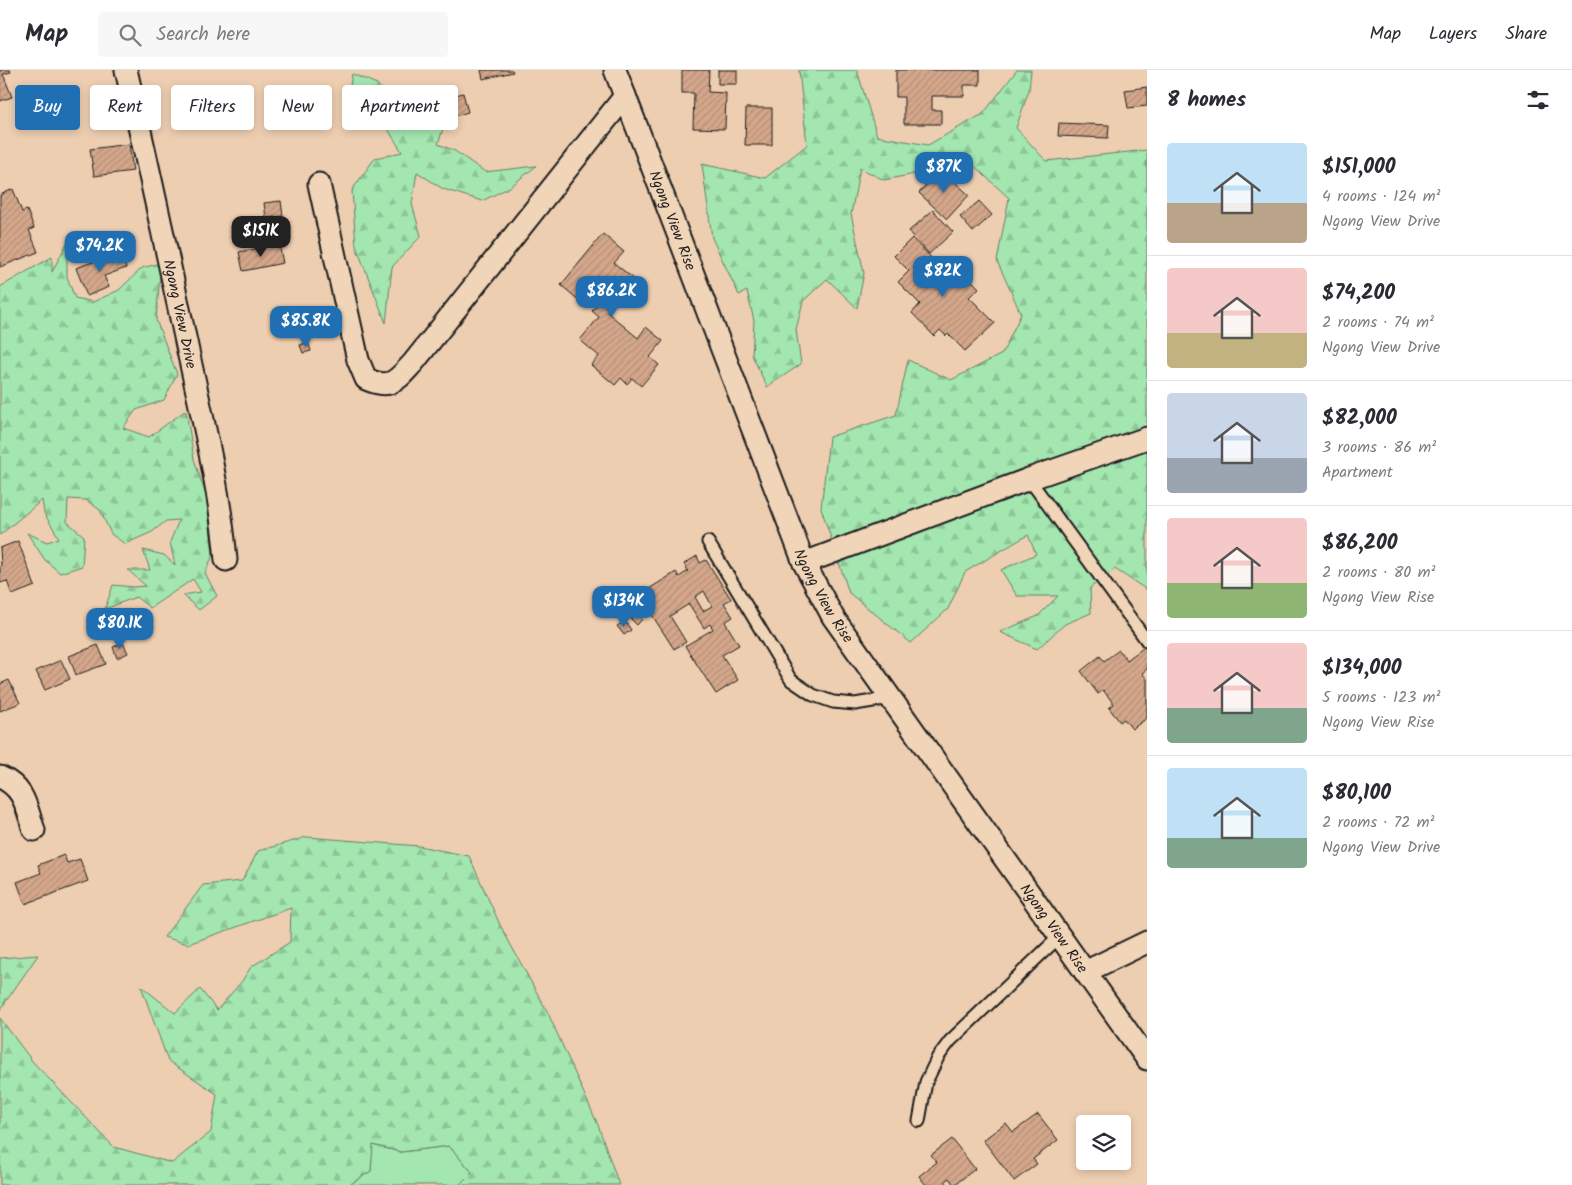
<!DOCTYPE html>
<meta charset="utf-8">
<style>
body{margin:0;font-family:Kalam,sans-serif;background:#f7f7f7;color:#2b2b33;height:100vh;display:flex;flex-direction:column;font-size:19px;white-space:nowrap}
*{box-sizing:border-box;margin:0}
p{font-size:16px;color:#7c7c81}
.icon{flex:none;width:28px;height:28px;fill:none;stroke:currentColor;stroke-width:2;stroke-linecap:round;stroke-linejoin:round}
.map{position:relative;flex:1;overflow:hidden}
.sheet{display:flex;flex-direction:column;background:#fff;width:425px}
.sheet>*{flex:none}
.top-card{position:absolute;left:15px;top:15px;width:475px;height:45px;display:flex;gap:10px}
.fabs{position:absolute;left:1076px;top:1045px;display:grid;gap:10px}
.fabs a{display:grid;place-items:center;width:55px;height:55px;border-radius:5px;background:#fff;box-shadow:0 2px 8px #0003;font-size:25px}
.price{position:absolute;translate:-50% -42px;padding:0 11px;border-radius:10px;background:#1f6fb2;color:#fff;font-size:16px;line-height:32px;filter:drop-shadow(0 1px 2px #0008)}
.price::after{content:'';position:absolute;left:50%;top:30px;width:15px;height:11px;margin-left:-8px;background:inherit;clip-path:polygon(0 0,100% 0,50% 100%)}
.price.selected{background:#222;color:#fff}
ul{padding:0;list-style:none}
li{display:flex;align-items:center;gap:15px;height:125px;padding:0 20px}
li+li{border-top:1px solid #e1e1e2}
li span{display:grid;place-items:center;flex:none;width:140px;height:100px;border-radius:5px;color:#555}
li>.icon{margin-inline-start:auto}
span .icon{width:60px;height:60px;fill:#fffc;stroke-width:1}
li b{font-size:21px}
h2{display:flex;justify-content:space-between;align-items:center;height:60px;padding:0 20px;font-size:21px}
.pill{padding:0 18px;border-radius:5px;background:#fff;box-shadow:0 2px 8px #0003;font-size:18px;line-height:45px}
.pill.selected{background:#1f6fb2;color:#fff}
header{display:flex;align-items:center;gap:30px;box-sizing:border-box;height:70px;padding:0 25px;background:#fff;border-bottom:1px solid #e1e1e2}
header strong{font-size:24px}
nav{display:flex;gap:28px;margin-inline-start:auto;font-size:18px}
.search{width:350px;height:45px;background:#f7f7f7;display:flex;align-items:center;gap:12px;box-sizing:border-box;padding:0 18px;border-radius:5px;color:#7c7c81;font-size:19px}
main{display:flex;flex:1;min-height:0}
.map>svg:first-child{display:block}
</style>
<header>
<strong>Map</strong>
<div class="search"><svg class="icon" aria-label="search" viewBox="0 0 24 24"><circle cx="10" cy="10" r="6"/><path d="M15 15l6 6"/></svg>Search here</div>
<nav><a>Map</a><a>Layers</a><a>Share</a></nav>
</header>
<main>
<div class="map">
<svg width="1147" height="1115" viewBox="0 0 1147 1115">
<defs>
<pattern id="forest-firs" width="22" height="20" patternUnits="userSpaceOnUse" patternTransform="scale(1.25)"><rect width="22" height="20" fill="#a3e6b0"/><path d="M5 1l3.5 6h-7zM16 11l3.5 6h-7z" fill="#8cc597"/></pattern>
<pattern id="building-hatch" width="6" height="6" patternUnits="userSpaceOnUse" patternTransform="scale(1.25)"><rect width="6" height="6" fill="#d4a78b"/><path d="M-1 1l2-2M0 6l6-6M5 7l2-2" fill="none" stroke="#b58f77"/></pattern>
</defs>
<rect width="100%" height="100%" fill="#eeceb1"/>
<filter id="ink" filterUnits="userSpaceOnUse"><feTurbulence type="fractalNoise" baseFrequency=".02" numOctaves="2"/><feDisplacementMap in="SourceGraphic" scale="10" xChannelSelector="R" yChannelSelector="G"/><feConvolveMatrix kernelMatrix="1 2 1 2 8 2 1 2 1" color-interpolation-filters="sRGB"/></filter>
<g filter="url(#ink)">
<path fill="#a3e6b0" stroke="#608166" d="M372 1075 401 1082 449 1076 472 1102 459 1115H349L371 1101Z"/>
<path fill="url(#forest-firs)" stroke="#608166" d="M799 0H857L877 66 928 75 983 44 1017 0H1031L1029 20 1016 58 1046 91 1147 80V520L1115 499 1090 518 1091 543 1065 554 1037 579 1000 562 1038 546 1058 526H1017L1001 500 1036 484 1028 465 965 502 948 539 911 573 849 523 821 438 829 367 896 345 908 290 951 310 1002 284 1021 244 997 191 1009 128 971 93 884 110 860 98 851 144 864 203 857 238 827 209 803 231 796 260 801 294 767 317 752 285 754 251 747 221 739 225 712 168 702 94 765 108 807 75Z
M352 4 377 14 398 41 404 54 407 23 432 20 445 53 438 74 455 81 485 102 536 96 510 117 482 131 443 119 417 102 412 134 421 166 392 197 386 253 356 176 352 120 375 88 402 82 383 51 347 33Z
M67 173V207L75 228 93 232 119 220 142 198 161 193 156 250 177 304 164 330 136 340 123 358 149 367 186 340 194 389 207 429 213 485 205 503 217 526 199 540 183 525 201 522 193 509 150 538 136 527 105 539 113 515 134 517 146 516 128 500H150L143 480 164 485 175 495 170 472 179 450 166 451 152 462 125 474 111 464 100 440 86 430 68 429 67 452 84 466 82 496 60 503 45 490 27 463 47 472 59 468 44 443 42 430 0 465V217L52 187V202Z
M307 767 419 776 469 786 501 857 548 943 598 1055 619 1115H459L472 1102 449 1076 401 1082 373 1075 371 1101 349 1115H0V948L32 991 114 1077 172 1093 211 1062 217 1024 168 991 141 916 175 943 200 919 217 940 242 911 251 897 290 872 291 838 188 874 164 867 203 815 242 811 258 781Z
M38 885 0 940V888Z"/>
<path fill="url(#building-hatch)" stroke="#1c1c1c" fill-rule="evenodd" d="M0 0H10L11 2 3 4 12 27 0 31Z
M481 0H512L513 2 483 9Z
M682 0H709L708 22 726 23 725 59 693 58 694 23H682Z
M718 0H737V14H718Z
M896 0H980V15H964V26H932V40H941V54H904V27H896Z
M1147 17V36L1128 38 1125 20Z
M463 23 468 42 455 46 449 27Z
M746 38H772V75H745Z
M1059 53 1109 55 1108 68 1058 66Z
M129 74 133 101 94 106 90 79Z
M941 99 969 125 947 149 919 123Z
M13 119 22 142 27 140 34 158 29 160 38 182 0 197V125Z
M281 131 283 146 266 148 264 133Z
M979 131 992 145 973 162 960 147Z
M933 140 953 162 929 184 909 161Z
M283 151 287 164 253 176 249 163Z
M603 164 624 182 614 193 634 209 607 242 638 268 646 257 663 271 650 287 659 295 641 316 632 308 627 314 621 308 615 315 591 295 599 286 580 270 599 247 592 241 608 221 602 216 607 211 602 207 582 233 561 215Z
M912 168 950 207 960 198 979 218 969 227 995 253 965 281 948 264 946 266 940 260 934 266 912 243 920 234 898 212 909 201 894 186Z
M279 174 283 193 243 201 239 182Z
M120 182 126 198 104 206 109 217 87 226 76 198Z
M308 272 311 281 303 283 300 275Z
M18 471 35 516 12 525 7 511 0 513V496H1L0 478Z
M697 486 700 493 706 490 731 529 724 533 733 547 725 552 739 575 722 585 738 610 716 624 685 576 713 559 710 554 704 558 689 534 670 546 686 572 674 579 639 525 676 502 679 507 688 501 684 494ZM704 521 712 536 703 541 695 527Z
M631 538 642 549 637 555 625 543Z
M625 551 631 560 624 565 617 556Z
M123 573 128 583 117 588 113 577Z
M98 575 106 594 76 605 69 586Z
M1147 575V599L1142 603 1147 609V648L1132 659 1124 649 1120 652 1109 638 1114 634 1103 620 1098 624 1081 601 1100 586 1104 591 1119 580 1127 590Z
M61 590 70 609 45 620 36 601Z
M9 610 20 633 0 641V614Z
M64 785 67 793 80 789 88 811 25 834 17 812 41 803 38 795Z
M1038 1044 1058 1070 1033 1089 1037 1094 1014 1111 983 1070 1006 1053 1013 1062Z
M952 1069 975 1099 954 1115 949 1108 945 1111 948 1115H926L919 1106 937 1092 931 1085Z"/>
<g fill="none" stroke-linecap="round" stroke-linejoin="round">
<g stroke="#1c1c1c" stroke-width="15">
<path id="lane" d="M1029 409 1147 571
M708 472 791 610 813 625 833 632 855 634 891 628
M919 1051 926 1012 938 987 950 971 1060 866"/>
</g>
<g stroke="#1c1c1c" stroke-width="25">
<g id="street">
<path id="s1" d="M126 0C148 93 168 187 188 281 203 350 220 420 226 490"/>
<path id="s2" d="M615 0 804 493 833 547 1147 989"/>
<path d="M319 114 358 290 366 309C391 320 396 311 413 293L625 26"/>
<path d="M804 493 1029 409 1147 368"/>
<path d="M0 707C25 718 26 737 34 760"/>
<path d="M1085 902 1147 872"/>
</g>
</g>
<use href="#lane" stroke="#f1d5b8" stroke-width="11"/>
<use href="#street" stroke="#f1d5b8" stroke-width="21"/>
</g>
</g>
<g text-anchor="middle" stroke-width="5" stroke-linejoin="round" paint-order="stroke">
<g font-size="15" fill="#1c1c1c" stroke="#f1d5b8">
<text dy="5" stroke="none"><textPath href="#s2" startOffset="161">Ngong View Rise</textPath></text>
<text dy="5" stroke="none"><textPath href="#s1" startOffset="250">Ngong View Drive</textPath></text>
<text dy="5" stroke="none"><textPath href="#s2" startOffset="566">Ngong View Rise</textPath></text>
<text dy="5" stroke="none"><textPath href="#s2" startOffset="971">Ngong View Rise</textPath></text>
</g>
</g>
</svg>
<div class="fabs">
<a><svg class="icon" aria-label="layers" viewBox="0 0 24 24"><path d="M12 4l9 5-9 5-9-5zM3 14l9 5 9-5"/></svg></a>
</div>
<b class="price" style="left:944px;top:124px">$87K</b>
<b class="price selected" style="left:261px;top:188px">$151K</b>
<b class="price" style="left:100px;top:203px">$74.2K</b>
<b class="price" style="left:943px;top:228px">$82K</b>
<b class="price" style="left:612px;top:248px">$86.2K</b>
<b class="price" style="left:306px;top:278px">$85.8K</b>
<b class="price" style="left:624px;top:558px">$134K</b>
<b class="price" style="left:120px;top:580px">$80.1K</b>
<div class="top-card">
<a class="pill selected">Buy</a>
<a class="pill">Rent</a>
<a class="pill">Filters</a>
<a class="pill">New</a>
<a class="pill">Apartment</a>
</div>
</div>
<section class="sheet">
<h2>8 homes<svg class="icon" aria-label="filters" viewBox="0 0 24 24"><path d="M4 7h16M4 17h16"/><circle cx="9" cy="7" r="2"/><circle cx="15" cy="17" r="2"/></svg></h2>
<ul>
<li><span style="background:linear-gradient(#bfe0f5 60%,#b9a48a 0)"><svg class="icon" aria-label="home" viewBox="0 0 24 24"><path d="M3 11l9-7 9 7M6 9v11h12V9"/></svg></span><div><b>$151,000</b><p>4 rooms · 124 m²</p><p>Ngong View Drive</p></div></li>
<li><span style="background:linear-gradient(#f6c9c9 65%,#c2b280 0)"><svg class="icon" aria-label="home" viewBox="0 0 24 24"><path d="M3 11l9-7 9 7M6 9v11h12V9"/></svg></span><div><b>$74,200</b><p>2 rooms · 74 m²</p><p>Ngong View Drive</p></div></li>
<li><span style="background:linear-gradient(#c9d6e8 65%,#9aa5b1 0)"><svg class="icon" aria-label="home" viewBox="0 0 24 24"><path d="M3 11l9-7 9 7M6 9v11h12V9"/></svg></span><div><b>$82,000</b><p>3 rooms · 86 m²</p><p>Apartment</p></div></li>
<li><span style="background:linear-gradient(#f6c9c9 65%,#8fb573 0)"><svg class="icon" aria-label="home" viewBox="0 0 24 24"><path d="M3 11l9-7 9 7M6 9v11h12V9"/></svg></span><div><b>$86,200</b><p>2 rooms · 80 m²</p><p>Ngong View Rise</p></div></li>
<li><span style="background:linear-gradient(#f6c9c9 65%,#7fa58c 0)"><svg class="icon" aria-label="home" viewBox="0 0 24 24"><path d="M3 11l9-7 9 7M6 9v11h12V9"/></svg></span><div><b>$134,000</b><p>5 rooms · 123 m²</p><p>Ngong View Rise</p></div></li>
<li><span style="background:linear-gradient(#bfe0f5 70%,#7fa58c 0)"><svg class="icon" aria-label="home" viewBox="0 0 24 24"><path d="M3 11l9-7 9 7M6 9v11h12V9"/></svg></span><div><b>$80,100</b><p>2 rooms · 72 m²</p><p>Ngong View Drive</p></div></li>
</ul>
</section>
</main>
